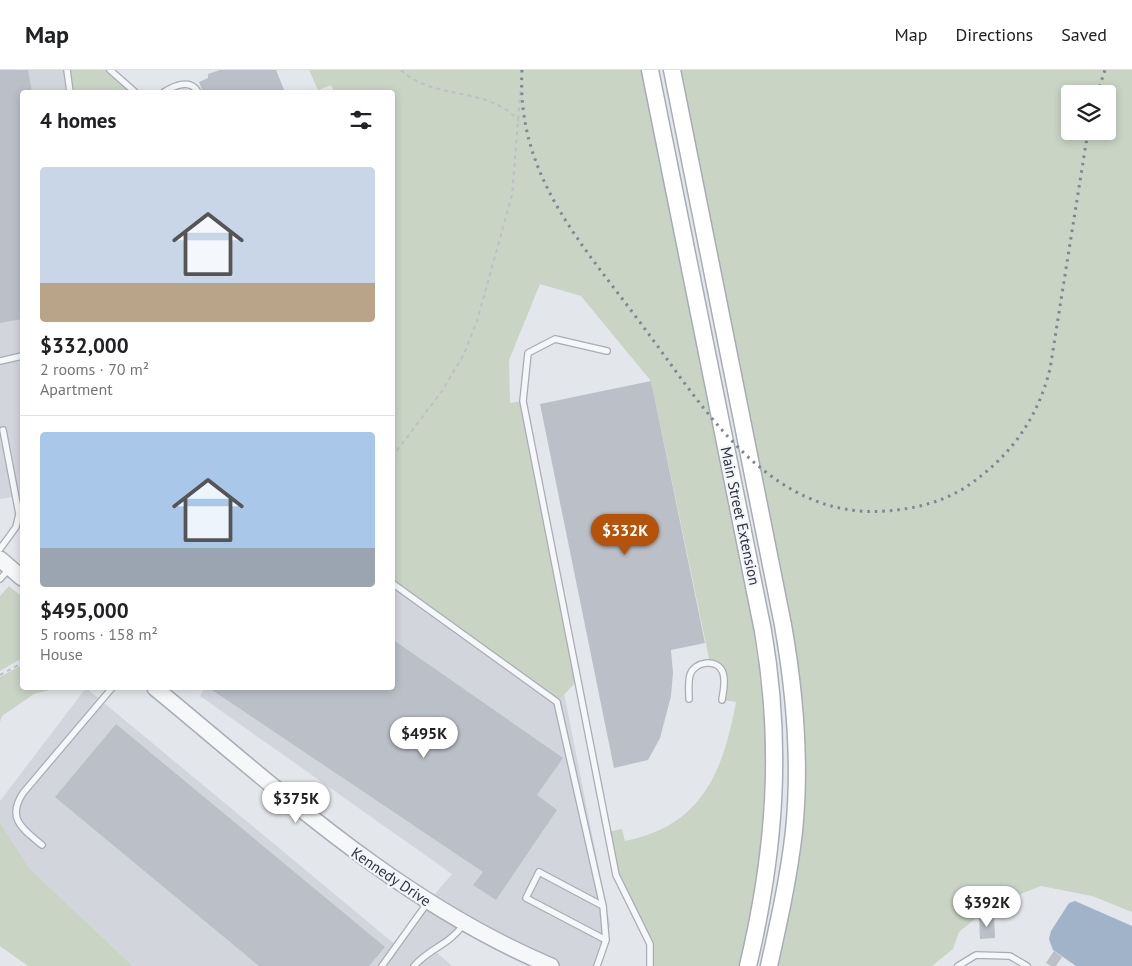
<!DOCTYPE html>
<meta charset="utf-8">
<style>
body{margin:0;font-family:"PT Sans",sans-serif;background:#f2f2f2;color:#202124;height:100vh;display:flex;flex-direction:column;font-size:19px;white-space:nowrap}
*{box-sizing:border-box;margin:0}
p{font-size:16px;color:#757577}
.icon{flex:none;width:28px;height:28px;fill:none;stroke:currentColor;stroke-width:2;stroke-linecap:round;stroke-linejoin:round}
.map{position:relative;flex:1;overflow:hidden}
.sheet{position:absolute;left:20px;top:20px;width:375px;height:600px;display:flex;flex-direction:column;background:#fff;border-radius:5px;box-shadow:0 2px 8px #0003}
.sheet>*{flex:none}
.controls{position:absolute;left:1061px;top:15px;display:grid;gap:10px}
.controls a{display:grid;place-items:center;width:55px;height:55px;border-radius:5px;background:#fff;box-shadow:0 2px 8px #0003;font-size:25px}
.price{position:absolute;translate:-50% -42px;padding:0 11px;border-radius:18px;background:#fff;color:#222;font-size:16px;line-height:32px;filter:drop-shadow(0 1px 2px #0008)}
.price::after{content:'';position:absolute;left:50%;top:30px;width:15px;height:11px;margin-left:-8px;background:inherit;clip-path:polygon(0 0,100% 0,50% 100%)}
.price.active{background:#b45309;color:#fff}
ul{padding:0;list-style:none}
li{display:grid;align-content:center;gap:10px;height:265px;padding:0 20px}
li+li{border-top:1px solid #e0e0e0}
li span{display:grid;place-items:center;height:155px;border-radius:5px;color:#555}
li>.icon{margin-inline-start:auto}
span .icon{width:90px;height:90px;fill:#fffc;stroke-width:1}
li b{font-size:21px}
h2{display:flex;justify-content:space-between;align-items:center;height:60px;padding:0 20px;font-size:21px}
header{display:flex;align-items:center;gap:30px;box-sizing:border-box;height:70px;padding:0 25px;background:#fff;border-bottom:1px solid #e0e0e0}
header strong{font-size:24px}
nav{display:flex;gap:28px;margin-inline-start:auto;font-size:18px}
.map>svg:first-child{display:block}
</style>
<header>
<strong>Map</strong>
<nav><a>Map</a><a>Directions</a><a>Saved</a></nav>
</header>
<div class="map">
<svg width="1132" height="896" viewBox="0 0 1132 896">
<rect width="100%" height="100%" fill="#e3e6eb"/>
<path fill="#d2d5dc" d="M0 0H75L80 22H22V425L0 429Z
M393 501 564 623 610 855 597 896H551L464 854 434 880 452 896H133L29 798 0 752V731L86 618 397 876 428 832 452 804 200 626 205 618H392Z"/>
<path fill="#c9d4c5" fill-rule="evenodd" d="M67 0H110L135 22H70Z
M309 0H650L774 654 748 896H650L651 881 621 820 608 762 622 759 625 771C701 756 723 703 736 632L722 630 724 604 710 593 651 311 581 226 540 214 509 290 510 333 523 331 578 610 557 632 393 515 392 22H334L331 15 318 20Z
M672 0H1132V842L1092 826 1041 816 991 836 959 862 953 879 932 896H769L778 858 796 669ZM1070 24H1108V61H1070Z
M9 516 22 527V588L0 601V526Z
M22 595V618H57L34 624 2 646 0 652V607Z
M0 752 29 798 133 896H28L0 876Z"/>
<path fill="#a1b3c8" d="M1075 831 1132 856V896H1076L1053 880 1049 869 1051 861 1069 833Z"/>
<path fill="#bbbfc7" d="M0 0H28L32 22H22V249L0 253Z
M220 0H276L285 22H203L199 12 208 8V4Z
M651 311 705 573 671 580 673 603 671 626 660 668 648 690 614 698 540 334Z
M392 569 563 688 537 725 557 740 496 830 473 815 483 802 209 618H392Z
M116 654 385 877 369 896H259L55 727Z
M994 846 995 868 980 869 979 847Z
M1054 881 1062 887 1056 896H1051L1046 893Z"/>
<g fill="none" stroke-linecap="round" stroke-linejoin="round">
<g stroke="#a8adb5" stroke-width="8">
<path id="service" d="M67 0 70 22
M110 0 135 22
M164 22C174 16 190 8 198 22
M607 281 555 269 528 283 523 331 616 805 650 874V896
M0 291 22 286
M0 479 16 457 19 444 3 360
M0 509 9 499
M392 513 557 632 603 836 606 870 597 896
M689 629C689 621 688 612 690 605 694 591 718 588 723 603 726 612 723 622 722 630
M42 775C23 759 6 749 23 723L112 618
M603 836 539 802 526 828 606 870
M382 896 428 832
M414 896C431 877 448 876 464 854
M958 896 976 885 1010 886 1027 896"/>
</g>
<g stroke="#a8adb5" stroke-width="18">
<path id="tertiary" d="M0 489 22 508
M155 618C280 721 399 832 551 896"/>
</g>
<g stroke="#a8adb5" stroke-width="19">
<path id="secondary" d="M650 0 763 561C783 677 775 782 748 896
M672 0 783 555C795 623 801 692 794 761 789 806 779 851 769 896"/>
</g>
<path stroke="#bdc0c6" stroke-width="2" stroke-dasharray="4 4" stroke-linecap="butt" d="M401 0C434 31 489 16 519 51
M392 387 442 321 464 284 477 251 512 125 521 15
M0 605 22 593"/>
<use href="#service" stroke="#f6f7f9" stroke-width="5.5"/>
<use href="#tertiary" stroke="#f6f7f9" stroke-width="15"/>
<use href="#secondary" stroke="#fff" stroke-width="16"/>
<path stroke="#7e8693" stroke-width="3" stroke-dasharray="2.5 5" stroke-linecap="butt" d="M522 0C516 106 583 175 642 255 703 336 768 450 886 441 914 439 943 432 966 417 1010 387 1037 350 1050 299L1088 61
M1097 24 1105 0"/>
</g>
<g text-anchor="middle" stroke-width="4.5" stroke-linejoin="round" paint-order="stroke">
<g font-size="15" fill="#2c3442" stroke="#f3f5f8">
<text transform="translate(740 446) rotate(78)" y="5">Main Street Extension</text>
<text transform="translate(391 807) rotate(34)" y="5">Kennedy Drive</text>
</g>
</g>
</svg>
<div class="controls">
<a><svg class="icon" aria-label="layers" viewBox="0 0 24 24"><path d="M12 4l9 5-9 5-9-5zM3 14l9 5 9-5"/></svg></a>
</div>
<b class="price active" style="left:625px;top:486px">$332K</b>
<b class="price" style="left:424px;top:689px">$495K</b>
<b class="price" style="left:296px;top:754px">$375K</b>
<b class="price" style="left:987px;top:858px">$392K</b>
<section class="sheet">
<h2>4 homes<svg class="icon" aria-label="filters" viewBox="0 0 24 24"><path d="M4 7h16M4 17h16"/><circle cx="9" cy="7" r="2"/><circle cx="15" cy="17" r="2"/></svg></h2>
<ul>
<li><span style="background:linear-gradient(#c9d6e8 75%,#b9a48a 0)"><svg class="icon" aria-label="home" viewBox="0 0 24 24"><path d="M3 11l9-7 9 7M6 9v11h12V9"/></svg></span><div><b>$332,000</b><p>2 rooms · 70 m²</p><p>Apartment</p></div></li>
<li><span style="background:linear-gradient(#a9c7e8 75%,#9aa5b1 0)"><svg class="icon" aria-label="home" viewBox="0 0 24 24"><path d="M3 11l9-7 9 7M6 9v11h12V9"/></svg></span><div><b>$495,000</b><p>5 rooms · 158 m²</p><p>House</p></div></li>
</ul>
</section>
</div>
